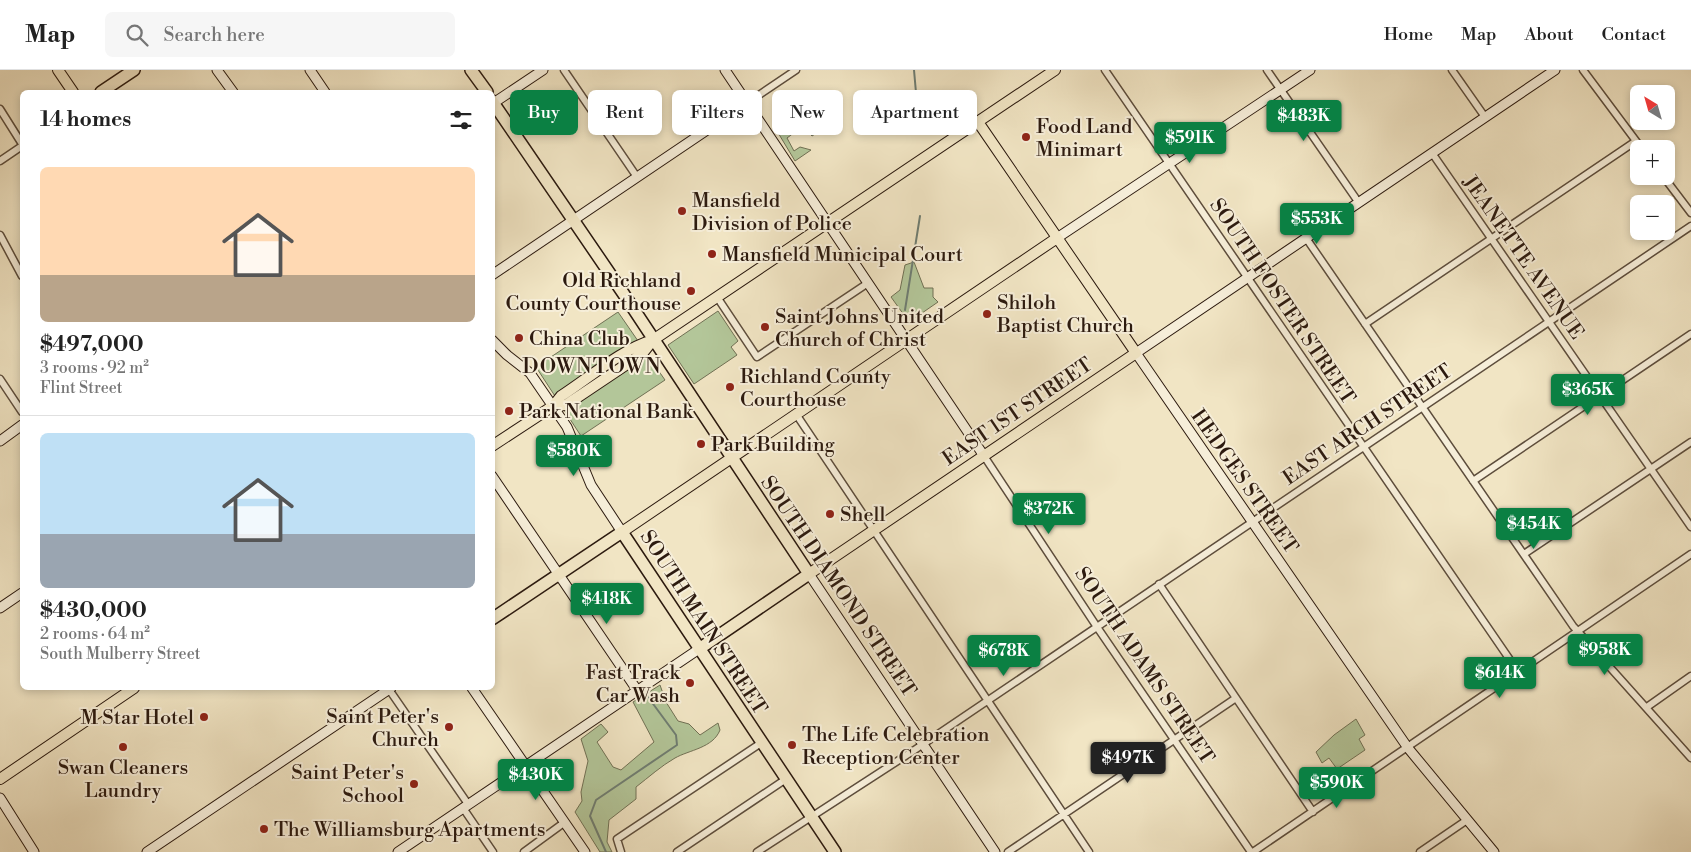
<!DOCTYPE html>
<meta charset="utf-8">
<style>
body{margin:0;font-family:"Libre Bodoni",serif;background:#f6f6f6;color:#222;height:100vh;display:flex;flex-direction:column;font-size:19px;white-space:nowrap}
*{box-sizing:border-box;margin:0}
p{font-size:16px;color:#767676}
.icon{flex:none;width:28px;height:28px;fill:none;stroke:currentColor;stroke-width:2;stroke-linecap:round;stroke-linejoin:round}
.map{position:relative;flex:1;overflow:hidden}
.panel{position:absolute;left:20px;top:20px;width:475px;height:600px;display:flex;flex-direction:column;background:#fff;border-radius:8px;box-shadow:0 2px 8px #0003}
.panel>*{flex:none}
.top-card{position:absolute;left:510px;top:20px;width:475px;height:45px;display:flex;gap:10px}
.needle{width:32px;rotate:323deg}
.fabs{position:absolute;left:1630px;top:15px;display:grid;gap:10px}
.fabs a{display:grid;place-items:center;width:45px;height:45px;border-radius:8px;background:#fff;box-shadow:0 2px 8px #0003;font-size:25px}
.price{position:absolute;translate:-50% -42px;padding:0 11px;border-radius:5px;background:#0b8043;color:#fff;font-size:16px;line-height:32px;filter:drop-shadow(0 1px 2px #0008)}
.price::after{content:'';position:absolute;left:50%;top:30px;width:15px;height:11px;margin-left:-8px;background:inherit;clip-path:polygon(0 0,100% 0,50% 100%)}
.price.on{background:#222;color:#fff}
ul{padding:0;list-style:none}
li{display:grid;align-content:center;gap:10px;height:265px;padding:0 20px}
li+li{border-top:1px solid #e0e0e0}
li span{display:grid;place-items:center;height:155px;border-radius:8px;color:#555}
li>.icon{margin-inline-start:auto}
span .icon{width:90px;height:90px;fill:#fffc;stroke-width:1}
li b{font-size:21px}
h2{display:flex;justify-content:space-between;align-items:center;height:60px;padding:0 20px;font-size:21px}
.pill{padding:0 18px;border-radius:8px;background:#fff;box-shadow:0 2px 8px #0003;font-size:18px;line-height:45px}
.pill.on{background:#0b8043;color:#fff}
header{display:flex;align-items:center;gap:30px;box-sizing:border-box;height:70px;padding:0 25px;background:#fff;border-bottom:1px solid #e0e0e0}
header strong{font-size:24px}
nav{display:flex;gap:28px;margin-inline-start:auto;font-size:18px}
.search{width:350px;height:45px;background:#f6f6f6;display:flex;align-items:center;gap:12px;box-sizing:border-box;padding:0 18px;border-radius:8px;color:#767676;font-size:19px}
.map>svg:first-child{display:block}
</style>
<header>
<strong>Map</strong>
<div class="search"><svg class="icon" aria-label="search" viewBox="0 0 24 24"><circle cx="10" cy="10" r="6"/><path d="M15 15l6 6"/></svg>Search here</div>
<nav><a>Home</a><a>Map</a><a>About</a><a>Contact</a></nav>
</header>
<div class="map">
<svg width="1691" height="782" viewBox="0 0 1691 782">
<rect width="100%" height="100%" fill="#f1e5c4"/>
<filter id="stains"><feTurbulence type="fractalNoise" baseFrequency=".004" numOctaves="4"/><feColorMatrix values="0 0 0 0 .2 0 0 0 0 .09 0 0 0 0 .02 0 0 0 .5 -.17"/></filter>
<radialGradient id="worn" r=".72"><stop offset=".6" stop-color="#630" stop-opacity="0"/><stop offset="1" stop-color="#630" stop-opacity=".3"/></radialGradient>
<path fill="#b3c699" stroke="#707054" d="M800 46 807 51V56L815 64 812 66 803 56 787 68 794 81 800 77 811 80 795 91 777 61Z
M914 192 924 218H933V227L938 232 909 252 891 227 900 220 905 195Z
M718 241 738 271 731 277 737 285 694 314 668 275Z
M618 242 665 310 581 366 536 297Z
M660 615 666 632 678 651 689 654 700 665 718 653 720 660C713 678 689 680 675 688 661 696 649 707 636 717V729L609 750 607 772 612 782H600L575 742 582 731 581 722 588 691 581 669 601 654 608 662 597 672 613 697 621 700 654 672 633 632Z
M1356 649 1365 665 1359 669 1365 680 1337 699 1329 688 1322 693 1316 682 1334 665Z"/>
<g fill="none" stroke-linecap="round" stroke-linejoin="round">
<path stroke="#6f7d72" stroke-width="2" d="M914 0 917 34
M905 240 920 146
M606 782 590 746 596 730 677 675 676 665 648 627"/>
<g stroke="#5d4d3c" stroke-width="9">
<path id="street" d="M564 0 637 107
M1105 0 1519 603
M1267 0 1359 133
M1452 0 1485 47
M1583 0 1642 79
M747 33 796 0
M0 39 22 74
M1432 83 1691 457
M0 91 22 76
M1663 106 1691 143
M0 165 22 206
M1306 168 1573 556 1691 688
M717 227 757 287 868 213
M1365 254 1636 71
M0 309 22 342
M796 344 1089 782
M984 386 1097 557 1251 782
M1473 411 1691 264
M1524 484 1691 372
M1159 514 1313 742
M388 618 468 734
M1647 637 1691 606
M463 738 493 782
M524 782 565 752
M621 782 617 769 761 673
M677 782 786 709
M757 782 916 679 1691 156
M1008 782 1236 628
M1253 782 1691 484
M1420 782 1467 750"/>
</g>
<g stroke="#2c1a0f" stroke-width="11">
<path id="secondary" d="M217 0 233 22
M310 0 325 22
M725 0 984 386
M492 34 543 0
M1057 168 1310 0
M492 205 747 33
M492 270 507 285 530 303 567 357 591 415 622 462
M0 371 22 355
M492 406 637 620
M809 504 995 782
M0 538 22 523
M472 618 585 782
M0 728 34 782
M147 782 391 618
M398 782 699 579
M1494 782 1408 678 1136 283 1555 0"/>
</g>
<g stroke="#2c1a0f" stroke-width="12">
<path id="primary" d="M58 0 73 22
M553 336 566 335 642 284 653 270
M492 376 553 336 561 326C589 308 622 279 653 270L1055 0
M622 462 1057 168
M809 504 1136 283 978 52
M0 709 134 618"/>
</g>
<g stroke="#2c1a0f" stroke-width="14">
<path id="highway" d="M471 0 487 22
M101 22 134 0
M492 31 623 223 809 504 699 579
M492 549 622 462 835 782"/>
</g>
<use href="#street" stroke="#f6eed9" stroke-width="6"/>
<use href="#secondary" stroke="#f6eed9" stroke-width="9"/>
<use href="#primary" stroke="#f1e5c4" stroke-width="10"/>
<use href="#highway" stroke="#f1e5c4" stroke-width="11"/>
</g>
<g fill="#8f2418" stroke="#f6eed9" stroke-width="2">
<circle cx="1026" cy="67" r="5"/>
<circle cx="682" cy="141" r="5"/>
<circle cx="712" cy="184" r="5"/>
<circle cx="691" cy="221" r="5"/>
<circle cx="987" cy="244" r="5"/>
<circle cx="765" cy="257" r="5"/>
<circle cx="519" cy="268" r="5"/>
<circle cx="730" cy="317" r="5"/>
<circle cx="509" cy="341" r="5"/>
<circle cx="701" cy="374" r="5"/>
<circle cx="830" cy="444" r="5"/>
<circle cx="690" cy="613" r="5"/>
<circle cx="204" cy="647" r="5"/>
<circle cx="449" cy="657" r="5"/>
<circle cx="792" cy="675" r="5"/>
<circle cx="123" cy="677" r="5"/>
<circle cx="414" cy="714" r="5"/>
<circle cx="264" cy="759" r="5"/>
</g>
<g text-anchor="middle" stroke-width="4" stroke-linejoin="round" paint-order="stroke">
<g font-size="20" fill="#2c1a0f" stroke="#f6eed9" text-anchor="start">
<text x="1036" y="63">Food Land<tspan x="1036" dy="23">Minimart</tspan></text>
<text x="692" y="137">Mansfield<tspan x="692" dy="23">Division of Police</tspan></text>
<text x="722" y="191">Mansfield Municipal Court</text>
<text x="681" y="217" text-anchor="end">Old Richland<tspan x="681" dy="23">County Courthouse</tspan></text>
<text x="997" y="239">Shiloh<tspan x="997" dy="23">Baptist Church</tspan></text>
<text x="775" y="253">Saint Johns United<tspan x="775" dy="23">Church of Christ</tspan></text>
<text x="529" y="275">China Club</text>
<text x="740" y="313">Richland County<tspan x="740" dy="23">Courthouse</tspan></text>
<text x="519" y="348">Park National Bank</text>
<text x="711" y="381">Park Building</text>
<text x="840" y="451">Shell</text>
<text x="680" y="609" text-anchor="end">Fast Track<tspan x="680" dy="23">Car Wash</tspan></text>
<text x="439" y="653" text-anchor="end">Saint Peter's<tspan x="439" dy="23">Church</tspan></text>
<text x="194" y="654" text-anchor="end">M Star Hotel</text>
<text x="802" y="671">The Life Celebration<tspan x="802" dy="23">Reception Center</tspan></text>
<text x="123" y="704" text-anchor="middle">Swan Cleaners<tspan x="123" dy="23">Laundry</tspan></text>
<text x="404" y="709" text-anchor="end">Saint Peter's<tspan x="404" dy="23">School</tspan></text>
<text x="274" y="766">The Williamsburg Apartments</text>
</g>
<g font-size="20" fill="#2c1a0f" stroke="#f6eed9">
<text transform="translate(1524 187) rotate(55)" y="7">JEANETTE AVENUE</text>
<text transform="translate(1283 231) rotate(56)" y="7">SOUTH FOSTER STREET</text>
<text transform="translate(1017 341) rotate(-34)" y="7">EAST 1ST STREET</text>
<text transform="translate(1367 354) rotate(-34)" y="7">EAST ARCH STREET</text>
<text transform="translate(1245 411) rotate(55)" y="7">HEDGES STREET</text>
<text transform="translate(839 516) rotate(56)" y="7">SOUTH DIAMOND STREET</text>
<text transform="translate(704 552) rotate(57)" y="7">SOUTH MAIN STREET</text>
<text transform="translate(1145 595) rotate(56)" y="7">SOUTH ADAMS STREET</text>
</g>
<g font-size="21" letter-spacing="1" fill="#2c1a0f" stroke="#f6eed9">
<text x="592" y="303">DOWNTOWN</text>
</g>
</g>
<rect width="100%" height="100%" filter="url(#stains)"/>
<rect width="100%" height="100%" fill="url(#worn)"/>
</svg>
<div class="fabs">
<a><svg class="needle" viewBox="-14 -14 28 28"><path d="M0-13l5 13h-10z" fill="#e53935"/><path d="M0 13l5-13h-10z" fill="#767676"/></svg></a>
<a>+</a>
<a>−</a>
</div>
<b class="price" style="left:1304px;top:72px">$483K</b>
<b class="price" style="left:1190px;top:94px">$591K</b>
<b class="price" style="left:1317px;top:175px">$553K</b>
<b class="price" style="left:1588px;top:346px">$365K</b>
<b class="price" style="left:574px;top:407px">$580K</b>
<b class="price" style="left:1049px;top:465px">$372K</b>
<b class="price" style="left:1534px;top:480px">$454K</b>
<b class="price" style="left:607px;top:555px">$418K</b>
<b class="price" style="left:1605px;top:606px">$958K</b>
<b class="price" style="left:1004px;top:607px">$678K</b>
<b class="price" style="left:1500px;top:629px">$614K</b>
<b class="price on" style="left:1128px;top:714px">$497K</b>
<b class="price" style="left:536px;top:731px">$430K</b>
<b class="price" style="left:1337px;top:739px">$590K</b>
<div class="top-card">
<a class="pill on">Buy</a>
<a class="pill">Rent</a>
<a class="pill">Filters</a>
<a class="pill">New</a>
<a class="pill">Apartment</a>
</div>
<section class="panel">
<h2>14 homes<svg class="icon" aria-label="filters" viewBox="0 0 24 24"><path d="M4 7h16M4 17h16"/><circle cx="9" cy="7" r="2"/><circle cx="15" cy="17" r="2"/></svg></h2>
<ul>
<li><span style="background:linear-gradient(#ffd9b3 70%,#b9a48a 0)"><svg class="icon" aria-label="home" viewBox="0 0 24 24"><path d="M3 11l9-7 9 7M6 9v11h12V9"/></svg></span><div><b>$497,000</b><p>3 rooms · 92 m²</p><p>Flint Street</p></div></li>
<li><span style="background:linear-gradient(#bfe0f5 65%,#9aa5b1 0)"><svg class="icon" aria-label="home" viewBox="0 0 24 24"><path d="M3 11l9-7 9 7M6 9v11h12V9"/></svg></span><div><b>$430,000</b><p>2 rooms · 64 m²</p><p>South Mulberry Street</p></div></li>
</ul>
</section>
</div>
